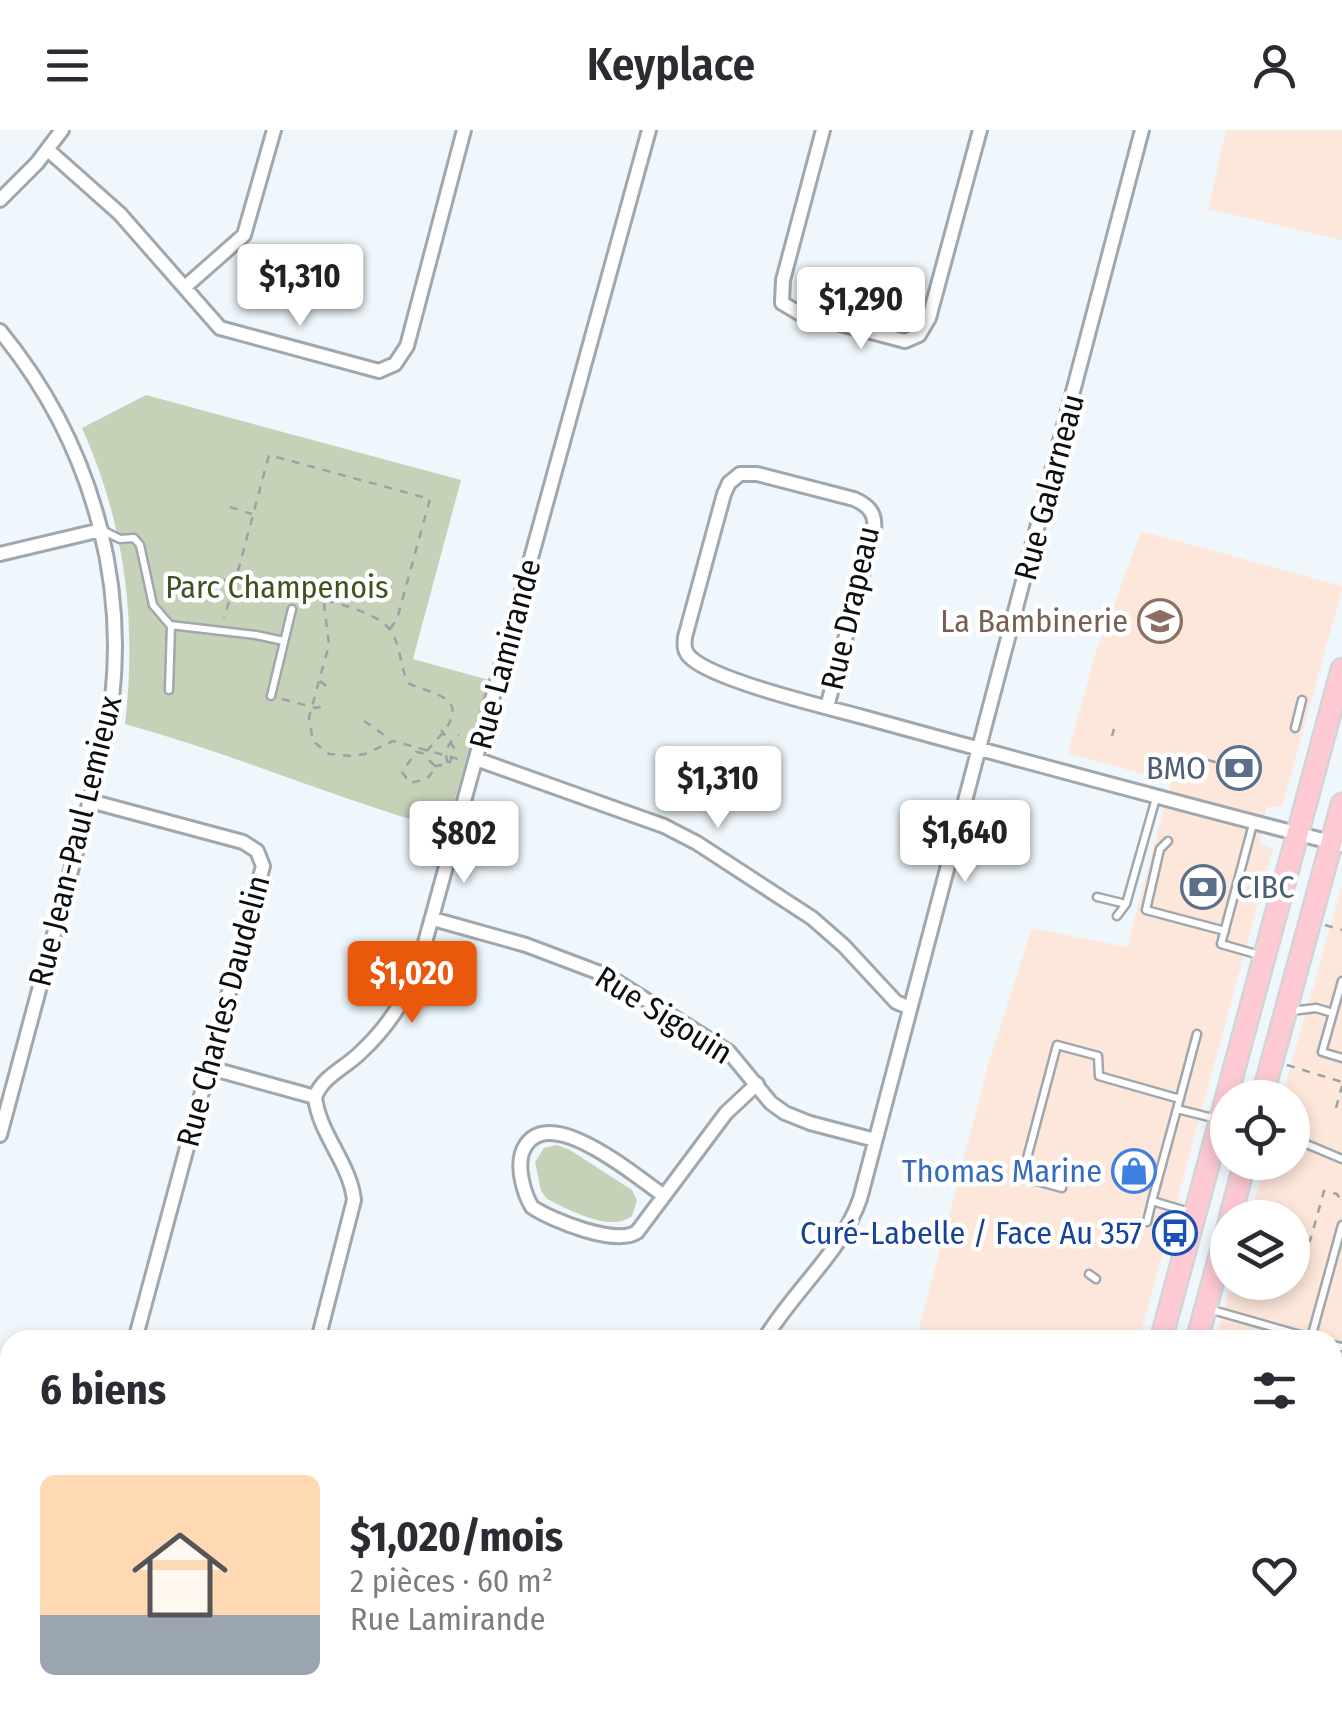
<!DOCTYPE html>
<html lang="fr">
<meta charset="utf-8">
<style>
body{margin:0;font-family:"Fira Sans Condensed",sans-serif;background:#f2f2f3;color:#2b2b33;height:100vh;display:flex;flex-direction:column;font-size:38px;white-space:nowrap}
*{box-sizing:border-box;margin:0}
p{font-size:32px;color:#7c7c81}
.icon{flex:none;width:55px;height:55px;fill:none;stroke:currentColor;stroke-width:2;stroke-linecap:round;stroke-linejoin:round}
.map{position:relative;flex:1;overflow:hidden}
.side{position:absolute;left:0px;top:1200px;width:1342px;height:392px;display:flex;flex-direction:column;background:#fff;border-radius:30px 30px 0 0;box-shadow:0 5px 15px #0003}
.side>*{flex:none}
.fabs{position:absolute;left:1210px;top:950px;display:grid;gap:20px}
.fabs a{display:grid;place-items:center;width:100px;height:100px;border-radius:50%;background:#fff;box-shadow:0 5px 15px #0003;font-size:50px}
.price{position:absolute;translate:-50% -85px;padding:0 22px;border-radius:10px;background:#fff;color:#222;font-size:32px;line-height:65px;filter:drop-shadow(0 2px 5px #0008)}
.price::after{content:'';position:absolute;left:50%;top:60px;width:30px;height:22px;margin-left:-15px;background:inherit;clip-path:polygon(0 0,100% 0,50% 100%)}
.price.current{background:#ea580c;color:#fff}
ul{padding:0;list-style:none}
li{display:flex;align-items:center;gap:30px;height:250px;padding:0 40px}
li span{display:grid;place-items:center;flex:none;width:280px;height:200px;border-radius:15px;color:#555}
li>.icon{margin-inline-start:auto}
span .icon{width:120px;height:120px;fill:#fffc;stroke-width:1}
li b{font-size:42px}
h2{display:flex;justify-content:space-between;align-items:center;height:120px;padding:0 40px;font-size:42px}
header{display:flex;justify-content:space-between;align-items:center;height:130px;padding:0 40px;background:#fff;font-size:45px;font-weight:600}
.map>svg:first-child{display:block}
</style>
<header><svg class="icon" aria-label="menu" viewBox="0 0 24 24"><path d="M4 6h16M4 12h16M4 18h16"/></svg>Keyplace<svg class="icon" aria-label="person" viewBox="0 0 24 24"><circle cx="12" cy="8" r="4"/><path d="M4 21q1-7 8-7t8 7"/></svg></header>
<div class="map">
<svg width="1342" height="1591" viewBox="0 0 1342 1591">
<rect width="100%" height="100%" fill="#eff7fc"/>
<path fill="#fde7da" d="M1226 0H1342V110L1208 79Z
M1141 401 1342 456V460L1282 677H1267L1259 714 1273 718 1139 1210H916L989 932 1032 798 1127 817 1171 652 1068 623 1095 525Z
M1342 755V1591H1138L1140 1582H1332V1210H1215L1231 1153 1292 1152V1088L1250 1087 1265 1033 1292 1032V968L1282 967Z"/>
<path fill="#c5d2b8" d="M146 265 461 350 413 529 489 550 446 700C337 669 234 624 125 594 137 490 125 394 82 298Z
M557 1015 570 1020 632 1060 637 1070 632 1086C610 1103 570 1080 547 1069L541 1061 535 1032 544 1018Z"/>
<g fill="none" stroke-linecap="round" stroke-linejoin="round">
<g stroke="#a0a7ad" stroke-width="11">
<path id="service" d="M102 400 120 409 134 408 140 415 153 475 170 495 256 505 284 511
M169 560 171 495
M271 566 292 479
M1295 598 1302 570
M1253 694 1221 814 1263 826
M1168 711 1160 719 1146 780 1225 801
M1097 767 1126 774 1156 668
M1117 786 1126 774
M1342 851 1322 922 1342 928
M1291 881 1316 878 1333 883
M1197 904 1177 979 1217 989
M1177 979 1152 1071 1193 1083
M1292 1008 1342 1029
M1062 1058 1022 1047 1057 915 1098 926 1099 946 1180 969
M1147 1092 1152 1071
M1089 1144 1096 1149
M1209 1179 1311 1208 1342 1095
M1332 1215 1342 1217
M1332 1420 1342 1418
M977 1582V1591"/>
</g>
<g stroke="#a0a7ad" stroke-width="18">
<path id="minor" d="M823 0 783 150 782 173 799 183 905 211 919 205 929 188 980 0
M48 20 120 84 220 198 379 241 395 234 407 216 464 0
M0 70 37 33 62 0
M185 157 244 105 274 0
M0 201C96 318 136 469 104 618L0 1005
M0 424 101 400
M827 577 874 401C876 384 870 376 854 369L757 344H740L729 353 724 364 685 507C684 516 684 522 691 528 716 551 826 577 863 587 1023 631 1182 674 1342 715
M476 629 664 696 697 713 812 788 844 816 896 872 910 878
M90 671 243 712 257 721 263 736 135 1210
M433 789 526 815 608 846 729 922 771 973 785 983 810 993 875 1010
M210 938 315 967
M315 967C323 946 345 938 360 923 386 899 405 871 418 838L649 0
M315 967C319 1004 350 1033 354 1070L318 1210
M663 1065C636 1047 543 966 522 1023 517 1039 524 1064 532 1077 553 1091 616 1116 637 1102L726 983 757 954
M764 1210C793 1161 841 1123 860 1069L1142 0
M0 1455 10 1460
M394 1582 424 1591
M741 1582 744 1591
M30 1591 33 1582
M214 1591 217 1582
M849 1591 880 1582"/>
</g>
<g stroke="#a0a7ad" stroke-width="20">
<path id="tertiary" d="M1101 1582 1125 1591
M1156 1582 1187 1591"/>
</g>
<g stroke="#d3d4d4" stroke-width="25">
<path id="primary" d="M1262 968 1342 674
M1230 1088 1245 1032
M1161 1210 1342 539
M1197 1210 1228 1096
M1057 1591 1059 1582
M1093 1591 1095 1582"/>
</g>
<path stroke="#9ba2a6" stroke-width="2.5" stroke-dasharray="8 8" stroke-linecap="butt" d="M230 377 252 384
M224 450 235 452 224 488
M263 456 266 443
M324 473 329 515 309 587 313 611 329 624 352 626 365 624 393 611 462 630
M390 499 397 489 430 369 269 325 235 452C270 460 372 472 391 501 401 517 400 536 408 553 419 559 437 562 447 570 466 586 433 611 424 625
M320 551 329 558
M282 569 316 578 324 576
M364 591 390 609
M1112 606 1114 599
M416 622 422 623 436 637 427 649 410 653 402 642Z
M1208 630 1228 636
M448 633C443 621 449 611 459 605
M434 636 449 634 455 619 441 600
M1227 639 1232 622
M1325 795 1342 800
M1287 935 1342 952
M1336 978 1342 956
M1292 1106 1310 1111 1324 1061 1337 1064 1342 1072
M1299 1129 1304 1111
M1032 1582 1039 1586
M792 1591 819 1582
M914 1591 956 1582"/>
<use href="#service" stroke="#fff" stroke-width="6"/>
<use href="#minor" stroke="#fff" stroke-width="12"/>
<use href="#tertiary" stroke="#fff" stroke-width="15"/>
<use href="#primary" stroke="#fdcad4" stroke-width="20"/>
</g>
<defs>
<g id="school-ring" transform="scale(2.25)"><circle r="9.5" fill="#fff" stroke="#8d6e63" stroke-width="1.5"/><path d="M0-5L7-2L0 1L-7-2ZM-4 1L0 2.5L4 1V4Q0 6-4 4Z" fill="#8d6e63"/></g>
<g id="bank-ring" transform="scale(2.25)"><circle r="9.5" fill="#fff" stroke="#5c6f8a" stroke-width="1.5"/><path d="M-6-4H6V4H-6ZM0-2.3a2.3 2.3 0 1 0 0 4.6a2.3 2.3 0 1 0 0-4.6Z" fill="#5c6f8a"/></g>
<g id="shop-ring" transform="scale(2.25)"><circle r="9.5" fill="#fff" stroke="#3f7fe0" stroke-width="1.5"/><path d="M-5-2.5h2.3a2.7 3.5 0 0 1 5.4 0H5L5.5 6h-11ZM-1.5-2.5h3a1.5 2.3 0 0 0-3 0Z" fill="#3f7fe0"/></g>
<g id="bus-ring" transform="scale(2.25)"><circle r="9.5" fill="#fff" stroke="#1a4fb4" stroke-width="1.5"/><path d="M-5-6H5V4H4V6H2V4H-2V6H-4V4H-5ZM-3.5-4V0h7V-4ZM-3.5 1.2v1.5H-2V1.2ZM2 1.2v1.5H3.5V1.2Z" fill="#1a4fb4"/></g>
</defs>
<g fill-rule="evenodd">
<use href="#school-ring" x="1160" y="491"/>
<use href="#bank-ring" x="1239" y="638"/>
<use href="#bank-ring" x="1203" y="757"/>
<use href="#shop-ring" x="1134" y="1041"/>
<use href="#bus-ring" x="1175" y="1103"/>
</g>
<g text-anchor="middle" stroke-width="9" stroke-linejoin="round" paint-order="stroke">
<g font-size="32" fill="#0c0f11" stroke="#fff">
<text transform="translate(1049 357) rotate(-75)" y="11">Rue Galarneau</text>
<text transform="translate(850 478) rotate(-77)" y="11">Rue Drapeau</text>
<text transform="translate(505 524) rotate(-75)" y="11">Rue Lamirande</text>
<text transform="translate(75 711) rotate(-76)" y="11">Rue Jean-Paul Lemieux</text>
<text transform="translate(223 881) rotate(-75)" y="11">Rue Charles Daudelin</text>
<text transform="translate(664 885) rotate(32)" y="11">Rue Sigouin</text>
</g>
<g font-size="32" fill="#3e5321" stroke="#fff">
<text x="277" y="468">Parc Champenois</text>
</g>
<g font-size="32" fill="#785e54" stroke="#fff" text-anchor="end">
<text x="1128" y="502">La Bambinerie</text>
</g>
<g font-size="32" fill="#4e5e75" stroke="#fff" text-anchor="end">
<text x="1206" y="649">BMO</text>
<text x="1236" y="768" text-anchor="start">CIBC</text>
</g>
<g font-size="32" fill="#366cbe" stroke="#fff" text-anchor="end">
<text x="1102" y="1052">Thomas Marine</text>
</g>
<g font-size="32" fill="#164399" stroke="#fff" text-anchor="end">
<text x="1142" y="1114">Curé-Labelle / Face Au 357</text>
</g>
</g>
</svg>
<div class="fabs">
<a><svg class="icon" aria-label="locate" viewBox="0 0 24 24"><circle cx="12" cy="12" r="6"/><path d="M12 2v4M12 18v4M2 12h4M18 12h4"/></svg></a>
<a><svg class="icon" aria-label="layers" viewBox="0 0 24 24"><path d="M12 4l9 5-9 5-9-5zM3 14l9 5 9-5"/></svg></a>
</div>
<b class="price" style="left:300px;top:199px">$1,310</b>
<b class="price" style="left:861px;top:222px">$1,290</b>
<b class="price" style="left:718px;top:701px">$1,310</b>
<b class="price" style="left:965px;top:755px">$1,640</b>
<b class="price" style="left:464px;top:756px">$802</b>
<b class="price current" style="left:412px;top:896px">$1,020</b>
<section class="side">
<h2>6 biens<svg class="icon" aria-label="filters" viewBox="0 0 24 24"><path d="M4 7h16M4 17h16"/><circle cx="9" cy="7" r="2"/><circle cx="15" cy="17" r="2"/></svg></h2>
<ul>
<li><span style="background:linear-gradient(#ffd9b3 70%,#9aa5b1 0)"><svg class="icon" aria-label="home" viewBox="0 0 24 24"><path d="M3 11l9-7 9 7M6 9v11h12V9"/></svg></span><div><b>$1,020/mois</b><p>2 pièces · 60 m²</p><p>Rue Lamirande</p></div><svg class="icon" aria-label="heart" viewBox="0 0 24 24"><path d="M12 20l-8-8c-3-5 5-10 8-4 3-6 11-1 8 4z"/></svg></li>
</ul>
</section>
</div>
